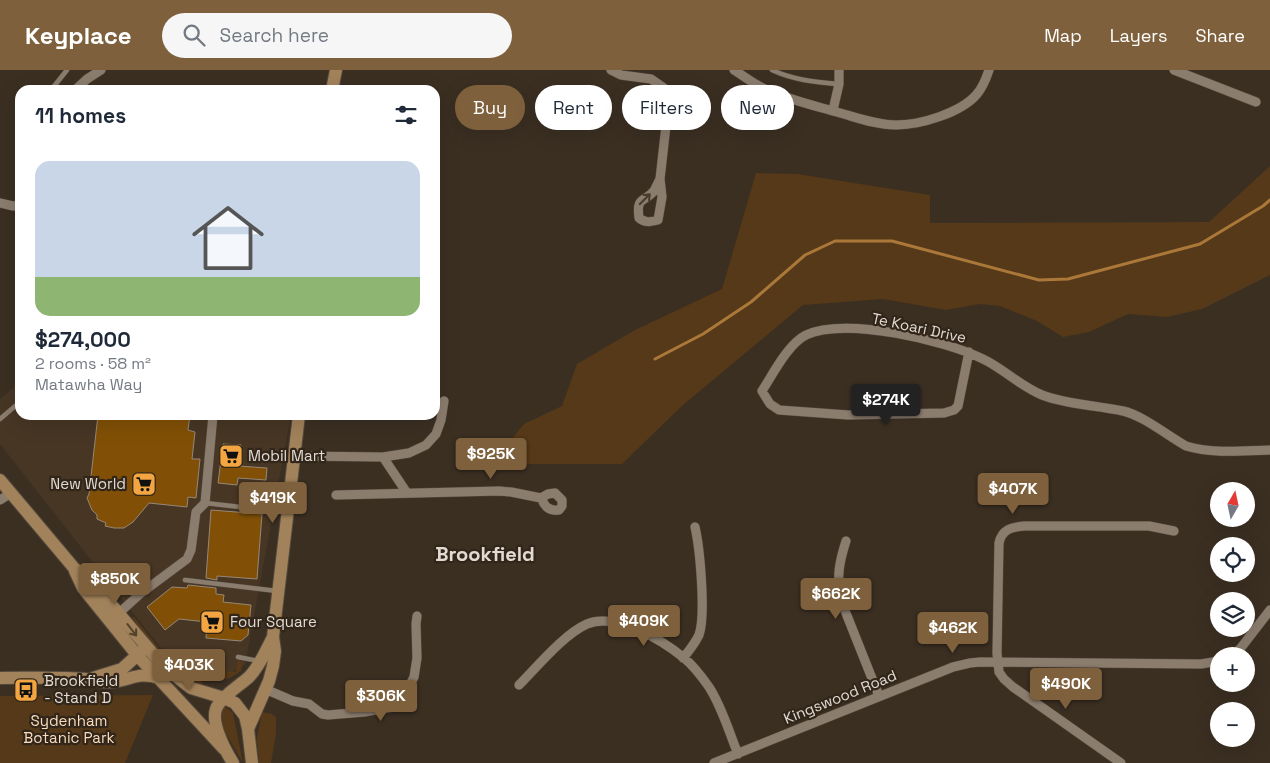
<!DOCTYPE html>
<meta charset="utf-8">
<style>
body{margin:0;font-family:"Space Grotesk",sans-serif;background:#f6f6f7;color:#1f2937;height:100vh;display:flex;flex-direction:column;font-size:19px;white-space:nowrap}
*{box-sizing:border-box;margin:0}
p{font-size:16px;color:#747a83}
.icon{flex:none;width:28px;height:28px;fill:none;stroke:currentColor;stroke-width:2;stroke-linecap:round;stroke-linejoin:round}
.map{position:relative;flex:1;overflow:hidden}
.drawer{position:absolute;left:15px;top:15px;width:425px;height:335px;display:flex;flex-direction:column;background:#fff;border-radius:15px;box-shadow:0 5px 20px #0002}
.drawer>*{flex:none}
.banner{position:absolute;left:455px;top:15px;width:475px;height:45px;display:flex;gap:10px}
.needle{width:32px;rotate:9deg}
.buttons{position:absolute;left:1210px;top:412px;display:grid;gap:10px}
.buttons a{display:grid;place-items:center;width:45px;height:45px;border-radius:50%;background:#fff;box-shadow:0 5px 20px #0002;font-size:25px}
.price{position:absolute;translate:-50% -42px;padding:0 11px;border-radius:5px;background:#7e613c;color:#fff;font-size:16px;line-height:32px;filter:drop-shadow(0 1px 2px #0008)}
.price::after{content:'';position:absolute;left:50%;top:30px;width:15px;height:11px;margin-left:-8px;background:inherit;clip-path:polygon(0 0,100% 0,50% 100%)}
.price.on{background:#222;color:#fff}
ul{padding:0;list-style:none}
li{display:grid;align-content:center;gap:10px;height:265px;padding:0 20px}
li+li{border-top:1px solid #e0e1e3}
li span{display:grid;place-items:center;height:155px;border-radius:15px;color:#555}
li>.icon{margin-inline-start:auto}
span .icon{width:90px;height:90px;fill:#fffc;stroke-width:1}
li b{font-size:21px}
h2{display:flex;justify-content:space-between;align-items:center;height:60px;padding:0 20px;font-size:21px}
.chip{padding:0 18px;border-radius:22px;background:#fff;box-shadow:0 5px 20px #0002;font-size:18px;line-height:45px}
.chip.on{background:#7e613c;color:#fff}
header{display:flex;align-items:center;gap:30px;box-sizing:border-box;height:70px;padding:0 25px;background:#7e613c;color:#fff}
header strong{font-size:24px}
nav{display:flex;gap:28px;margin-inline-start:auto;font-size:18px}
.search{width:350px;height:45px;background:#f6f6f7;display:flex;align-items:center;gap:12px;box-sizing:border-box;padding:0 18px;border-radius:28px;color:#747a83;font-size:19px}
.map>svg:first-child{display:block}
</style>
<header>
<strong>Keyplace</strong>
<div class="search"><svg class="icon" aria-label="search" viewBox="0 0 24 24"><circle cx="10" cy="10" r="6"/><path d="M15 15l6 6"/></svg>Search here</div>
<nav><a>Map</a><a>Layers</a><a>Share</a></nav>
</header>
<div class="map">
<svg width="1270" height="693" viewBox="0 0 1270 693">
<rect width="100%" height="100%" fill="#3b2f22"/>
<path fill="#473624" d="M20 312V345H291L245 595 231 603 187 596 162 579 109 513 0 374V329Z"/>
<path fill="#553918" d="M1270 96V205L1202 239 1167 247 1128 244 1089 262 1063 267 1037 251 1000 236 980 234 946 240 883 229 803 235 683 335 622 394H491L524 354 562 336 577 294 635 260 722 219 756 103 797 104 930 125V153L1209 152Z
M132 547H134L165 586 177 588 176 597H186L188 605 201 610 203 615C175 606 147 571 132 547Z
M237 591 243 592 241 601 230 608 211 611C206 605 196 606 191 600V598L236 602Z
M153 625 125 693H0V626Z
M225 637 233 643 243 693 225 662 219 647 222 638Z
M262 642 272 644 276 647V663L271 693H259L257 668Z"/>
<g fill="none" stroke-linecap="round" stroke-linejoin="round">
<path stroke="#ab783a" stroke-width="3" d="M655 289 703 264 751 232 805 185 835 171H892L1039 210 1068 209 1200 174 1263 136 1270 130"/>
</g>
<path fill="#815006" stroke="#968878" d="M98 345H190L188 360 195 362 192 389H200L196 428 188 427 187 437 149 433 133 452 124 458H114L105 456 106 453 97 449V445L92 440 87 428 89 424Z
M223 374 241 375 239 396 267 398 266 410 238 408 237 415 218 413Z
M211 440 262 444 257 509 217 506V510L206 508Z
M188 515 216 518V524L224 525 223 532 251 535 248 565 241 571 206 568 207 552 179 549 165 560 147 537 172 517 187 518Z"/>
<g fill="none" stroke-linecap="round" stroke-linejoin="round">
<g stroke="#544a3f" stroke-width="5.5">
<path id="lane" d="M772 0C793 10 816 12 838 14
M51 20 67 0
M0 349 20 332
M205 433 285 442
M185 510 277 521
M134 516 140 524
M238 587 259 591"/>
</g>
<g stroke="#544a3f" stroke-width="10">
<path id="street" d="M611 0 621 5 651 9 664 18 667 26 668 38 660 109 662 127 658 150C650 152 645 153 639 148 636 126 644 133 654 121 656 117 658 113 660 109
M734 0C745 7 755 15 767 20 790 30 816 36 840 43 858 48 877 55 896 55 920 55 961 43 977 24 983 17 986 9 989 0
M1174 0 1256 32
M75 20 87 9 101 0
M833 40 839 14V0
M0 133 13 136 20 135
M969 282 958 336 954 340 944 343 848 345 779 340 770 334 762 321C773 304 788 274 806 265 846 247 945 270 983 289 1004 299 1020 316 1042 325 1068 335 1096 335 1123 341 1142 345 1168 366 1186 376 1213 384 1242 381 1270 380
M295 386 383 387 409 383 426 375 436 364 441 350 444 331
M383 387 407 423
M336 425 499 421 511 422 541 428 548 424 555 423 562 430V436L559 440C549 441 545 437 541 428
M0 430 11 423
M846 471C839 493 837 505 840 528L879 626
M119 543 140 524 187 489 191 480 196 442 205 433 213 345
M1231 586 1240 579 1270 540
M683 588C689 581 695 573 699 565 706 545 700 479 695 457
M519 615C537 597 564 564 587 554 616 542 662 570 684 588 694 596 702 607 709 617 722 637 729 662 738 684
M265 619 293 631 309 634 322 644 328 645 364 642 393 637 402 630 414 607 417 588 416 554 417 546
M714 693 953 597 970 593 980 592 1201 594 1219 591
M1121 693 1013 617 1004 609 999 602 997 583 999 473C1002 459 1012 457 1024 456H1149L1174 461"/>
</g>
<g stroke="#544a3f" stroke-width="14">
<path id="secondary" d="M332 20 336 0
M0 410 74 498 92 512 164 597 191 618 224 628 235 633 245 646 248 659
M75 501 83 518 137 585 224 679
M0 608C29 608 58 607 86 609 94 609 102 613 109 612 130 611 137 601 159 608
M93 608 122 599 144 579
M233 693C225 680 208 649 218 635 226 623 239 616 249 607 260 596 266 580 273 567
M252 693 248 659 269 611 273 596 275 581 273 567 299 345"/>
</g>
<use href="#lane" stroke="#8b7d6e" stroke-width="4.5"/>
<use href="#street" stroke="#8b7d6e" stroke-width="9"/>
<use href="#secondary" stroke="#a2825a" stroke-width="12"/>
</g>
<defs><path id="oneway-shaft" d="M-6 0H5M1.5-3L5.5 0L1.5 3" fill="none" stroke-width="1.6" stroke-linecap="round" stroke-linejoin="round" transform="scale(1.25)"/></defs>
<use stroke="#483c2e" href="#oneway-shaft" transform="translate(645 129) rotate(-45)"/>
<use stroke="#53422c" href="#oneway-shaft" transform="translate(132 560) rotate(52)"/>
<defs>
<g id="supermarket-square" transform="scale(1.25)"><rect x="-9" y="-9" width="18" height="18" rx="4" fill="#f3a542" stroke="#312619"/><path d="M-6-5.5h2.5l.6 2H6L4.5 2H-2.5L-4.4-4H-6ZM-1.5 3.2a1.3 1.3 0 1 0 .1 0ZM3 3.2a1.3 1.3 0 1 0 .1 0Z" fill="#111"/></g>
<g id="bus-square" transform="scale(1.25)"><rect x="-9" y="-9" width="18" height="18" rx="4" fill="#f3a542" stroke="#312619"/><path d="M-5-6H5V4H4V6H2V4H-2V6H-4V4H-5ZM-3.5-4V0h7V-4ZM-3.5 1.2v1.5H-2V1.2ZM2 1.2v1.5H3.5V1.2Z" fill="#111"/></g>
</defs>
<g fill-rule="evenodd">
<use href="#supermarket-square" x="231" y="386"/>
<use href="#supermarket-square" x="144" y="414"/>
<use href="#supermarket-square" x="212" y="552"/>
<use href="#bus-square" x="26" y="620"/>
</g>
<g text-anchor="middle" stroke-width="4.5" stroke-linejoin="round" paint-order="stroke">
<g font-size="15" fill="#e3dbd3" stroke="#312619">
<text transform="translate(919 258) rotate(12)" y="5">Te Koari Drive</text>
<text transform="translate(840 627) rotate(-22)" y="5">Kingswood Road</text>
</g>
<g font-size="15" fill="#e3dbd3" stroke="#312619" text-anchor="start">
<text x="248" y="391">Mobil Mart</text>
<text x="126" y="419" text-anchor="end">New World</text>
<text x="230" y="557">Four Square</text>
<text x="44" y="616">Brookfield<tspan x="44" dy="17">- Stand D</tspan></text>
</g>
<g font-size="15" fill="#faddbe" stroke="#312619">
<text x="69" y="656">Sydenham<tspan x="69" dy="17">Botanic Park</tspan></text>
</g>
<g font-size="20" font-weight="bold" fill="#e3dbd3" stroke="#312619">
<text x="485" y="491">Brookfield</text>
</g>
</g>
</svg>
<div class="buttons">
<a><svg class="needle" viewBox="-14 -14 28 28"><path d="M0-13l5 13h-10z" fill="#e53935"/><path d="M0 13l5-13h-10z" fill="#747a83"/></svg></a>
<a><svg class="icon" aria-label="locate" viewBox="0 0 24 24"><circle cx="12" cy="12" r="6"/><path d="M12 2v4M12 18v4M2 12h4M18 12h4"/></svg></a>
<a><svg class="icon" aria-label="layers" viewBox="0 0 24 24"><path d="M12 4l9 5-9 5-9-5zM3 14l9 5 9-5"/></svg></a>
<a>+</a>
<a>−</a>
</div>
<b class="price on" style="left:886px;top:356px">$274K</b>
<b class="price" style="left:491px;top:410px">$925K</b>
<b class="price" style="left:1013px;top:445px">$407K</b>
<b class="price" style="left:273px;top:454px">$419K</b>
<b class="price" style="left:115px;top:535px">$850K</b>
<b class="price" style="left:836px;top:550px">$662K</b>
<b class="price" style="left:644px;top:577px">$409K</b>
<b class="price" style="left:953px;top:584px">$462K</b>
<b class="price" style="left:189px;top:621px">$403K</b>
<b class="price" style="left:1066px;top:640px">$490K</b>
<b class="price" style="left:381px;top:652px">$306K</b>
<div class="banner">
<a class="chip on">Buy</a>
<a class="chip">Rent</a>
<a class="chip">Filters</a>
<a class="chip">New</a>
</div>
<section class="drawer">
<h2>11 homes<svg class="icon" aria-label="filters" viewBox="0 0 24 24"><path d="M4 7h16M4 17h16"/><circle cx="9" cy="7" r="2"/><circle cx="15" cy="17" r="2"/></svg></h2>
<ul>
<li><span style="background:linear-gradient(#c9d6e8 75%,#8fb573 0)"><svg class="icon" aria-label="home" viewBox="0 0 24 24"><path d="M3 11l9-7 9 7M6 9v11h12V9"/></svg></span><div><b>$274,000</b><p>2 rooms · 58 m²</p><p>Matawha Way</p></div></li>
</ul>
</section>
</div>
